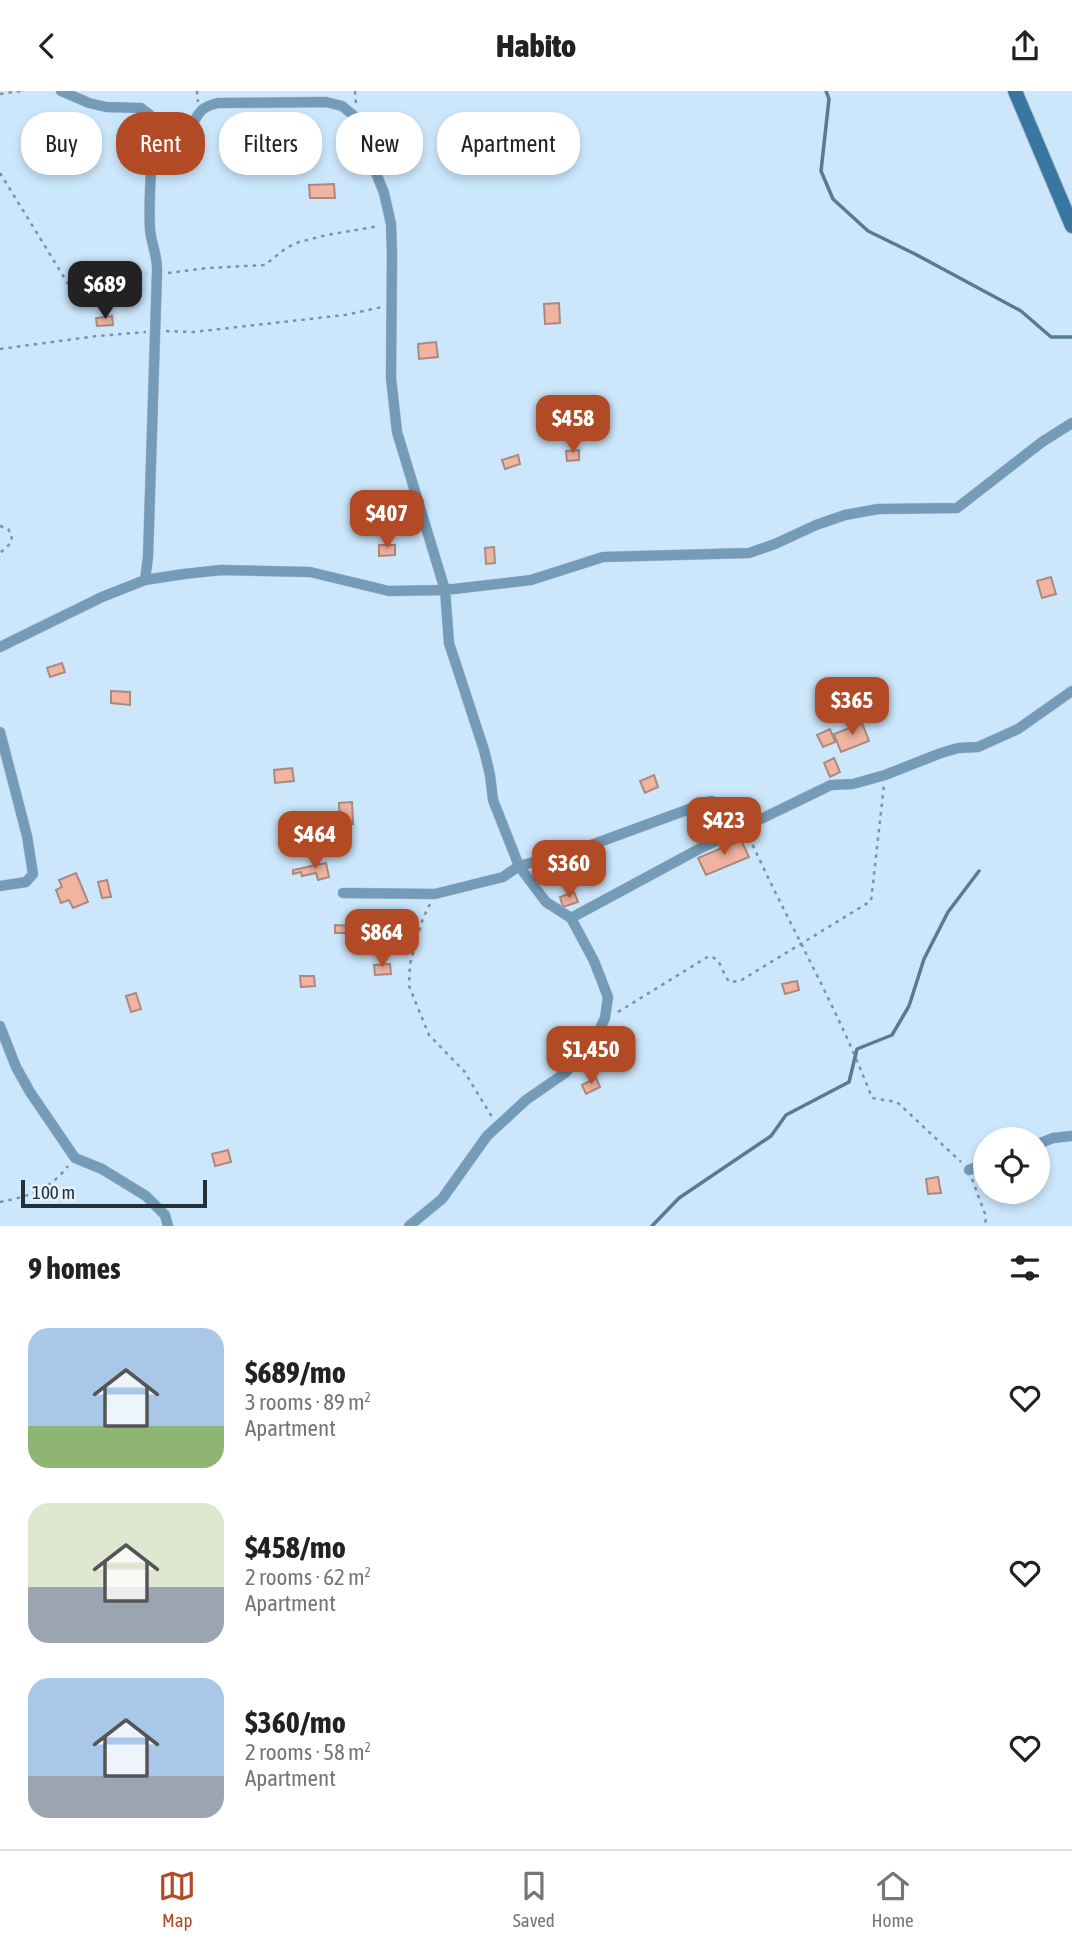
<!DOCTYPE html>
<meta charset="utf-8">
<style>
body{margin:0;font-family:"Asap Condensed",sans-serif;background:#f6f6f6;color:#222;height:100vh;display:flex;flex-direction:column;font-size:26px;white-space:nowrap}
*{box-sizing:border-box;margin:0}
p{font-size:23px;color:#767676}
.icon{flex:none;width:38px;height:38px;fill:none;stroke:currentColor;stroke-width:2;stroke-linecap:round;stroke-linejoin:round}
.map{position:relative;height:1135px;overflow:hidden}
.drawer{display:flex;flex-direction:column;background:#fff;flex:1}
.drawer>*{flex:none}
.banner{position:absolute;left:21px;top:21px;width:700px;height:63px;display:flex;gap:14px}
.fabs{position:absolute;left:973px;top:1036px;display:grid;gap:14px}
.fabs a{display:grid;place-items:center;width:77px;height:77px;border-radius:50%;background:#fff;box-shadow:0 4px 10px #0003;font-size:35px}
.scale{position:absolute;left:21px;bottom:18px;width:186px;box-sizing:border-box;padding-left:7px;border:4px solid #252f37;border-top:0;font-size:19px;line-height:24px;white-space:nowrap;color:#252f37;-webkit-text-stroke:5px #e2f2ff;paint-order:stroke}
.price{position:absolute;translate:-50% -60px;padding:0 16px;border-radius:14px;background:#b24b25;color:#fff;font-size:23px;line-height:46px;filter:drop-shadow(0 2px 4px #0008)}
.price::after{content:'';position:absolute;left:50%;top:42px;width:21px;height:16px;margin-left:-10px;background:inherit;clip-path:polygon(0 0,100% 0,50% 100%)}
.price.active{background:#222;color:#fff}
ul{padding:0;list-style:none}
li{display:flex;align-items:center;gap:21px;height:175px;padding:0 28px}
li span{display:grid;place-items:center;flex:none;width:196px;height:140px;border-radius:21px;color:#555}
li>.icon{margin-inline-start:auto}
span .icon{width:84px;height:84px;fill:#fffc;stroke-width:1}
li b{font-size:30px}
h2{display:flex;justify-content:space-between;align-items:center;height:84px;padding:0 28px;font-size:30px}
.pill{padding:0 24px;border-radius:28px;background:#fff;box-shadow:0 4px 10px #0003;font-size:24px;line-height:63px}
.pill.active{background:#b24b25;color:#fff}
header{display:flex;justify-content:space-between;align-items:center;height:91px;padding:0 28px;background:#fff;font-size:32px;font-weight:800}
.menu{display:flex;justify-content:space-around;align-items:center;height:98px;border-top:2px solid #e0e0e0;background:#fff;font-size:19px;color:#767676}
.menu a{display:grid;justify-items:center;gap:4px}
.menu .active{color:#b24b25}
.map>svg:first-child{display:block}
</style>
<header><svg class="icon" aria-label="back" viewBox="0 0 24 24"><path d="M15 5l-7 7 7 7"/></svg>Habito<svg class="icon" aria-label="share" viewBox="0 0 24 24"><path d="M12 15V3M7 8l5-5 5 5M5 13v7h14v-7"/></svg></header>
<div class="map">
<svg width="1072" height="1135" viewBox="0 0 1072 1135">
<rect width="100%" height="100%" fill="#cce7fc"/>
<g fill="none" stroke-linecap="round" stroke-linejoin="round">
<path stroke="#567b97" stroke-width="3.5" d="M826 0 829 8 821 80 833 108 868 140 915 163 1021 220 1051 246H1072
M652 1135 679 1107 771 1045 786 1024 849 991 857 958 892 944 909 915 924 868 948 821 979 780"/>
</g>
<path fill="#f0b4a0" stroke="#a98a80" stroke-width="2" d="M334 93 335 107H310L309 94Z
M559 212 560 232 545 233 544 213Z
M112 225 113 234 97 235 96 227Z
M436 251 438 266 419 268 418 253Z
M579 359V369L567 370 566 360Z
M518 364 520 373 505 378 502 369Z
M379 454H395V464L379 465Z
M494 456 495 472 486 473 485 457Z
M1051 486 1056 503 1042 507 1037 490Z
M62 572 65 581 50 586 47 577Z
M111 600 130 601V614L111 612Z
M862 632 869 650 841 661 834 643Z
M830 638 835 651 823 656 817 644Z
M834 667 840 681 830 686 824 672Z
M292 677 294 690 275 692 274 679Z
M654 684 658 696 645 702 640 690Z
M352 711 353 733 340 734 339 712Z
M741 749 749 766 706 784 698 767Z
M326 772 329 786 318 789 316 782 302 785 301 781 293 783V779Z
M76 782 88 811 73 817 69 809 61 812 56 799 62 796 59 789Z
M107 789 111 806 102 807 98 791Z
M574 801 578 811 563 816 560 806Z
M335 834 351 835V842H335Z
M390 873 391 883 375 884 374 874Z
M300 885H314L315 895 301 896Z
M797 890 799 899 785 903 782 893Z
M136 902 141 918 131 921 126 905Z
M596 987 600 996 586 1003 582 994Z
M228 1059 231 1071 215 1075 212 1063Z
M938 1086 941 1102 928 1103 926 1088Z"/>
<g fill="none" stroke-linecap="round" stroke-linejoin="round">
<g stroke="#abc2d5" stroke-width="11">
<path id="street" d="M61 0 89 12 106 16 141 17 150 24 154 36C152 70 148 104 150 138 151 153 158 165 157 181L148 466 145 489
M154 36 160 39 189 38C200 22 198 17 218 12L326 11 342 15 353 24 384 102 391 133 392 162 391 287 397 341 445 499 449 552 484 659 490 684 493 709 519 775 575 760 711 710 722 713 756 731
M0 556 102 506 145 489 184 483 221 479 310 481 389 500 445 499 531 489 603 466 749 462 775 453 816 434 845 424 878 418 957 417 1042 351 1072 332
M0 641 27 745 33 783 26 791 0 795
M343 802 435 803 503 786 519 775 546 811 571 827 594 870 608 906 605 927 594 950 565 982 526 1009 487 1045 442 1108 409 1135
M571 827 699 758 831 694 853 693 885 684 941 662 958 657 978 656 1018 638 1072 600
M0 935 16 976 30 1001 75 1067 102 1078 146 1105 165 1124 168 1135
M1038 1053 1053 1047 1072 1045
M969 1079 985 1073"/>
</g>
<g stroke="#abc2d5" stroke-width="16">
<path id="secondary" d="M1015 0 1072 135"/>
</g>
<path stroke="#7f92a1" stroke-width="2.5" stroke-dasharray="3.5 5" stroke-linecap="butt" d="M197 0 198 11
M355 0 356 14
M0 3 21 0
M282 23C292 44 287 64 301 85
M0 82 70 196 76 198 147 182
M168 182 207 177 265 174 286 157 299 151 327 144 379 135
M166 240 193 241 345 224 382 216
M0 258 97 245 146 241
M0 435 8 438 12 444 11 452 0 462
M749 746C789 834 838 917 872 1007L897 1011 961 1071
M430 813 423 827 410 873 409 895 429 944 464 980 492 1026
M618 921 709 865C723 868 721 883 730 891L740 890 871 810 884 694
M972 1088 985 1123 986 1135
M0 1111C30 1105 49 1099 68 1075"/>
<use href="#street" stroke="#749bb8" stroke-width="10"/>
<use href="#secondary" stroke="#3977a1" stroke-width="14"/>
</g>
</svg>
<div class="fabs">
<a><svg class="icon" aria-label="locate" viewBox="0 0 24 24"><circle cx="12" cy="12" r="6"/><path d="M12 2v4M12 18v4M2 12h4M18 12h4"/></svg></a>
</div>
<div class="scale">100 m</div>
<b class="price active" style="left:105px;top:230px">$689</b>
<b class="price" style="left:573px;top:364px">$458</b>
<b class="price" style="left:387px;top:459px">$407</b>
<b class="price" style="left:852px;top:646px">$365</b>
<b class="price" style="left:724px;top:766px">$423</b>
<b class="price" style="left:315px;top:780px">$464</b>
<b class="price" style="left:569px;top:809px">$360</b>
<b class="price" style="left:382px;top:878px">$864</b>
<b class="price" style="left:591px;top:995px">$1,450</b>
<div class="banner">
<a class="pill">Buy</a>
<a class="pill active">Rent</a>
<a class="pill">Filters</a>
<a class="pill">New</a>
<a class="pill">Apartment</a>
</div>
</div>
<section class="drawer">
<h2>9 homes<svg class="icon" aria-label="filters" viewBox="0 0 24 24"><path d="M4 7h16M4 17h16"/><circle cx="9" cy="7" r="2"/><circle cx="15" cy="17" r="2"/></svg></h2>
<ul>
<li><span style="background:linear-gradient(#a9c7e8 70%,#8fb573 0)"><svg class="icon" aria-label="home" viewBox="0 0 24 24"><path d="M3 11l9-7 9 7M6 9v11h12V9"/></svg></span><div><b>$689/mo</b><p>3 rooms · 89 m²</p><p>Apartment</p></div><svg class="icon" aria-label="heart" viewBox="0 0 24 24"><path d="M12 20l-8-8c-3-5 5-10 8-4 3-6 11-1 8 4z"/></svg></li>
<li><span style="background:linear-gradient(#dfe7d0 60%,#9aa5b1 0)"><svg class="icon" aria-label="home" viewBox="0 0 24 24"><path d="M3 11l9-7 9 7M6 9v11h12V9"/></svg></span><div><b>$458/mo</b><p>2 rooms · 62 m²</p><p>Apartment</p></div><svg class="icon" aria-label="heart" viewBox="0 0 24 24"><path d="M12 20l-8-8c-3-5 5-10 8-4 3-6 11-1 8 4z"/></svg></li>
<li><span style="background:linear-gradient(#a9c7e8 70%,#9aa5b1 0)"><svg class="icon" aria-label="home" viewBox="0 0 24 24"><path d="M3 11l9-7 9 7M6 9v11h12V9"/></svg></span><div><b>$360/mo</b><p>2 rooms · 58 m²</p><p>Apartment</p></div><svg class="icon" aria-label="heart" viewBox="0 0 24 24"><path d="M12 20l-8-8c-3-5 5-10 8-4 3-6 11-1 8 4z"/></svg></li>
</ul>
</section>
<nav class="menu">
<a class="active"><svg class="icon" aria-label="map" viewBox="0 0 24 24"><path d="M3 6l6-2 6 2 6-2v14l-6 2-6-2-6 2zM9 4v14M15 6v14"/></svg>Map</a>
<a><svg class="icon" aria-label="saved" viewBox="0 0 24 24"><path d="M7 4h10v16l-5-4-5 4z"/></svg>Saved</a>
<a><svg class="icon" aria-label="home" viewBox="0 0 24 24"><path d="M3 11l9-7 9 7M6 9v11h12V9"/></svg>Home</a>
</nav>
